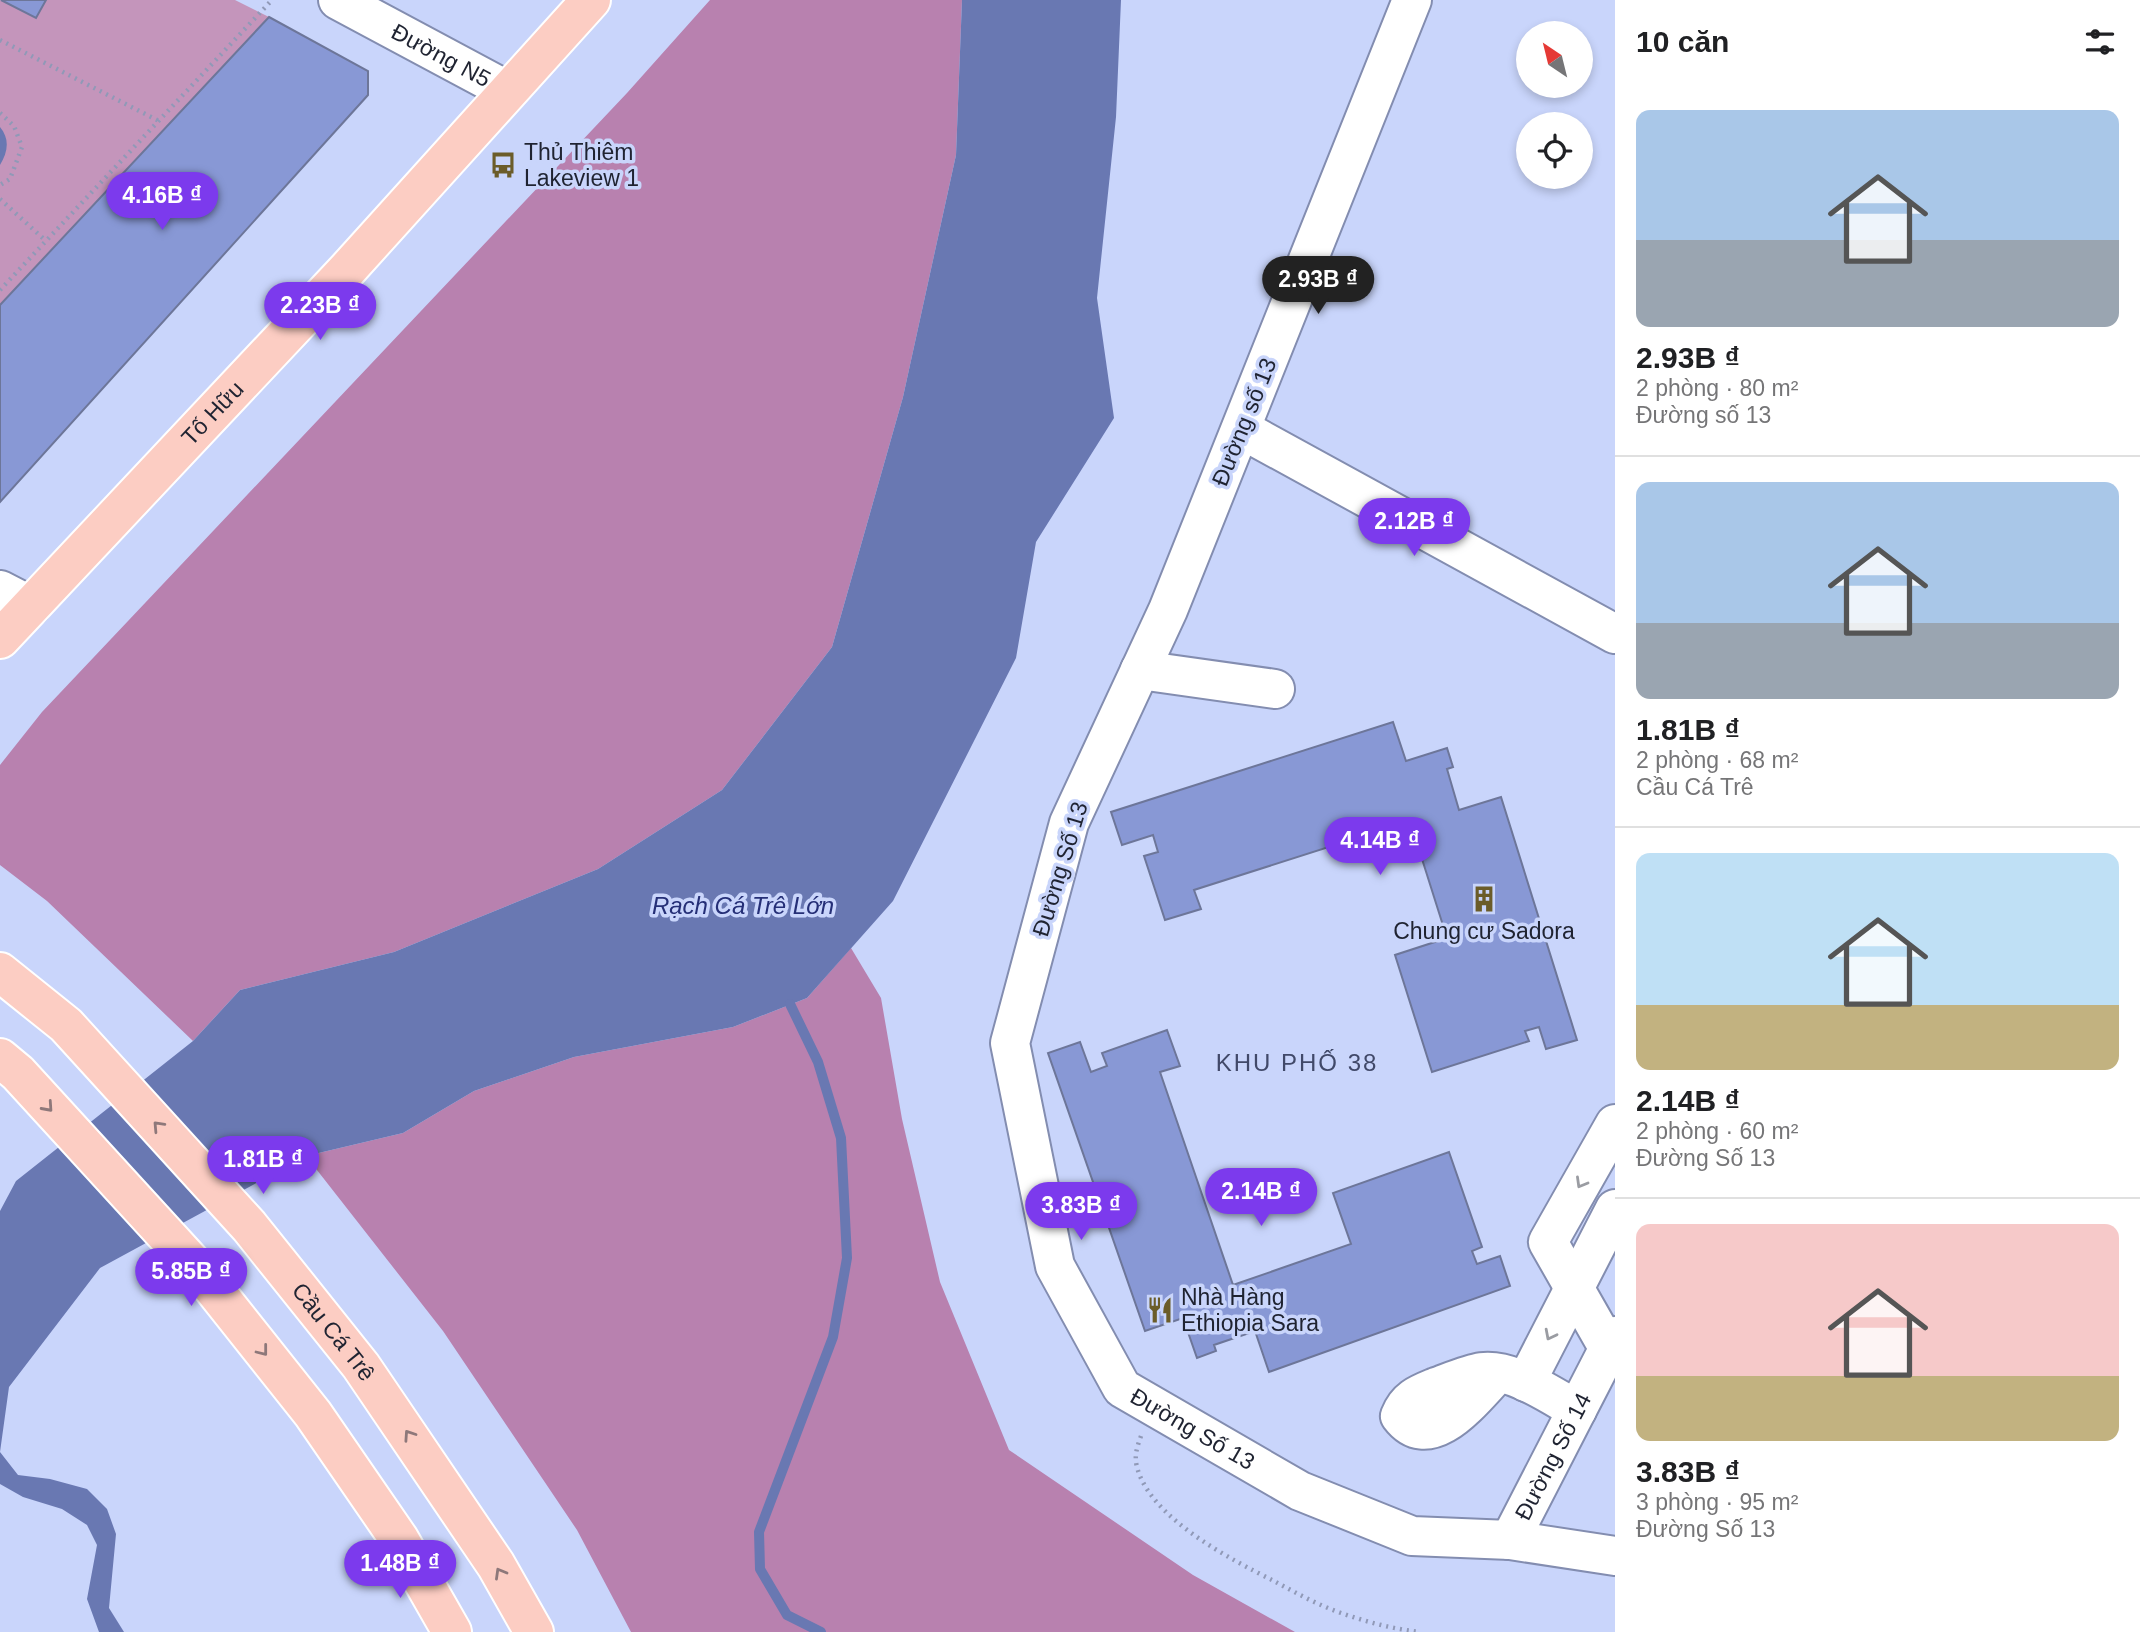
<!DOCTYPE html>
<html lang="vi">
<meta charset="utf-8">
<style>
body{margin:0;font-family:Helvetica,sans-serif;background:#f6f6f6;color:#202124;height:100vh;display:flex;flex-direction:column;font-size:26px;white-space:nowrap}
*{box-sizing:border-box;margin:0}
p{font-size:23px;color:#757577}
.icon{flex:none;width:38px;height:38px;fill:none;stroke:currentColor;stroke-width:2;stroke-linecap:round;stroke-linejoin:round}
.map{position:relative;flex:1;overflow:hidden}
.panel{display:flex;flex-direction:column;background:#fff;width:525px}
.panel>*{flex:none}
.needle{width:46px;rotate:325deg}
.controls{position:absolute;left:1516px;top:21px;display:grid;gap:14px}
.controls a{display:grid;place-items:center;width:77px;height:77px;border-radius:50%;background:#fff;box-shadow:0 4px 10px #0003;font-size:35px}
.price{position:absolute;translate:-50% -60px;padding:0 16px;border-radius:24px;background:#7c3aed;color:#fff;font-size:23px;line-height:46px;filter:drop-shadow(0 2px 4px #0008)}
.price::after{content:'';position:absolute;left:50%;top:42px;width:21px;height:16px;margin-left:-10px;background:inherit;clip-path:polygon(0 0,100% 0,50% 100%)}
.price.selected{background:#222;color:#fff}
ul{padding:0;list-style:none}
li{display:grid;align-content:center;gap:14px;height:371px;padding:0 21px}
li+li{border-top:2px solid #e0e0e0}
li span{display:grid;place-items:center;height:217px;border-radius:14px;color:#555}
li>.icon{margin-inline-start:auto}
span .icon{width:126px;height:126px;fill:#fffc;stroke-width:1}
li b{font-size:30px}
h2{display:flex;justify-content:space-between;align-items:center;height:84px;padding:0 21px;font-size:30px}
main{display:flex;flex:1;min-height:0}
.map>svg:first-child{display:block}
</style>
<main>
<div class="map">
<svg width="1615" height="1632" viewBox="0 0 1615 1632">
<rect width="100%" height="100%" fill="#c9d5fb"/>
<path fill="#c495bb" d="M0 0 36 18 46 0H235L269 17 0 305Z"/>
<path fill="#b881af" d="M710 0H962L956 155 903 397 832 647 722 790 598 869 394 952 240 990 193 1041 47 901 0 865V765L42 712 627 93Z
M851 948 881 998 902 1119 940 1282 1009 1450 1193 1575 1295 1632H631L577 1530 443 1331 306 1156 403 1133 474 1091 574 1057 733 1027 807 998Z"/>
<path fill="#6978b2" d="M962 0H1121L1116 117 1097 298 1114 418 1036 542 1016 658 893 901 807 998 733 1027 574 1057 474 1091 403 1133 306 1156 100 1268 9 1387 0 1452 18 1475 50 1479 87 1489 107 1509 116 1534 109 1608 124 1632H99L87 1599 97 1545 87 1525 62 1509 23 1497 0 1484V1211L16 1181 193 1041 240 990 394 952 598 869 722 790 832 647 903 397 956 155Z
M0 127C10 139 8 152 0 165Z"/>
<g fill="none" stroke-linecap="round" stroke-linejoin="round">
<path stroke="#6978b2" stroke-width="10" d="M790 1004 818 1062 841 1138 847 1258 833 1337 759 1532 760 1569 787 1615 821 1632"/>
</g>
<path fill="#8898d5" stroke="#6d7699" stroke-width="2" d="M1 0H46L36 18Z
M269 17 368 71V95L0 502V305Z
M1393 722 1406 761 1447 748 1453 767 1447 769 1459 810 1501 797 1577 1040 1546 1049 1539 1027 1525 1031 1529 1041 1432 1072 1395 955 1447 938 1410 821 1194 890 1201 909 1165 920 1144 856 1158 852 1153 835 1122 845 1111 812Z
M1167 1030 1180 1066 1160 1072 1233 1285 1351 1244 1333 1193 1449 1152 1482 1247 1472 1251 1477 1264 1500 1256 1510 1286 1269 1372 1255 1331 1214 1345 1216 1351 1197 1358 1183 1318 1145 1331 1048 1053 1080 1042 1091 1072 1107 1066 1102 1053Z"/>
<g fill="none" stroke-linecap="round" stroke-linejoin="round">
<g stroke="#838db0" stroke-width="42">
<g id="minor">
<path id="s1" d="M338 0 508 91"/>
<path id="s2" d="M1412 0 1168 610 1069 823 1010 1043 1055 1266 1122 1388 1300 1491 1412 1536 1510 1540 1615 1556"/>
<path d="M1241 429 1615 634"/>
<path d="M0 590 31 606"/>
<path d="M1140 670 1275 689"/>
<path d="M1609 1349 1548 1242 1615 1124"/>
<path d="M1498 1373C1475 1396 1431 1457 1400 1416 1407 1398 1419 1394 1436 1387 1450 1382 1468 1374 1482 1372 1512 1368 1552 1396 1577 1410"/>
<path d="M1526 1382 1615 1209"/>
<path id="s3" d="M1510 1540 1615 1336"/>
</g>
</g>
<g stroke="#fff" stroke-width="42">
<g id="major">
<path id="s4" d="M0 639 347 270 591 0"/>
<path id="s5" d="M0 972 66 1025 249 1226 361 1366 496 1565 534 1632"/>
<path d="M0 1058 18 1073 201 1273 313 1414 399 1539 452 1632"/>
</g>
</g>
<path stroke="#9099b7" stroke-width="4.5" stroke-dasharray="2 5" stroke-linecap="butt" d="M0 40 159 121
M0 113 14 126 22 147 10 179 0 185
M0 199 46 241
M0 290 272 0
M1141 1436C1137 1447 1134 1456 1137 1467 1150 1518 1230 1559 1274 1581 1296 1593 1318 1605 1341 1613 1367 1622 1393 1629 1420 1632"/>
<use href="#minor" stroke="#fff" stroke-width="38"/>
<use href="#major" stroke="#fccdc3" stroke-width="38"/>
</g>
<defs><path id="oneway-chevron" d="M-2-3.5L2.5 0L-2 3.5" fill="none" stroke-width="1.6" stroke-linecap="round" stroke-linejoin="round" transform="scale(1.75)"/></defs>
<g stroke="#8e787a">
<use href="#oneway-chevron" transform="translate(48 1107) rotate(48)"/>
<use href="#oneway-chevron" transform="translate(158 1126) rotate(-133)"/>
<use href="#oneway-chevron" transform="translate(263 1351) rotate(52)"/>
<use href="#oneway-chevron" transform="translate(409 1435) rotate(-124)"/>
<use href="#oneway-chevron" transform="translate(500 1573) rotate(-120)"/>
</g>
<g stroke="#9a9ca2">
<use href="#oneway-chevron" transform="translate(1581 1183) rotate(120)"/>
<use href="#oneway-chevron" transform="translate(1550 1335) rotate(117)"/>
</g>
<defs>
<g id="bus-bare" transform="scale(2.1)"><path d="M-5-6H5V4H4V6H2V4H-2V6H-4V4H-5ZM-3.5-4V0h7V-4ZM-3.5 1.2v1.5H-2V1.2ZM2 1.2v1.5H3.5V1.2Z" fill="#6b5c29" stroke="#c9d5fb" stroke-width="2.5" paint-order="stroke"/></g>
<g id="building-bare" transform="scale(2.1)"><path d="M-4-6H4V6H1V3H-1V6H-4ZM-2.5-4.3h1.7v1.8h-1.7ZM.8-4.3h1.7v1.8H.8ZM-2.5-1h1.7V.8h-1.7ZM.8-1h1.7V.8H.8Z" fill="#6b5c29" stroke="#c9d5fb" stroke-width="2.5" paint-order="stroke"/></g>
<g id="restaurant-bare" transform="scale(2.1)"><path d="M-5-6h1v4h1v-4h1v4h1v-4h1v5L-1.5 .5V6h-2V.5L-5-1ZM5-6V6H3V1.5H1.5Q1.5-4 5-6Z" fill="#6b5c29" stroke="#c9d5fb" stroke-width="2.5" paint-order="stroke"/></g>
</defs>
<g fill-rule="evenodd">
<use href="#bus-bare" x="503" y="165"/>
<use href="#building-bare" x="1484" y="899"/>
<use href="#restaurant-bare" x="1160" y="1310"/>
</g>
<g text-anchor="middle" stroke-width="7" stroke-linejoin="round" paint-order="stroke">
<g font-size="23" fill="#1f2331" stroke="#c9d5fb">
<text dy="8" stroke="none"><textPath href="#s1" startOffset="117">Đường N5</textPath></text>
<text dy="8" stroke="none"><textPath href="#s4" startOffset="310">Tố Hữu</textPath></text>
<text transform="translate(1244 422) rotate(-68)" y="8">Đường số 13</text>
<text transform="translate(1060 869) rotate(-73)" y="8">Đường Số 13</text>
<text dy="8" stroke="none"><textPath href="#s5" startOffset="492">Cầu Cá Trê</textPath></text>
<text dy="8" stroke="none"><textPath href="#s2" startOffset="1568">Đường Số 13</textPath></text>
<text dy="8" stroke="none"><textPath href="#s3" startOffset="94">Đường Số 14</textPath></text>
</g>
<g font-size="23" fill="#1f2331" stroke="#c9d5fb" text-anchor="start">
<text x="524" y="160">Thủ Thiêm<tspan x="524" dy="26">Lakeview 1</tspan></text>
<text x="1484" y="939" text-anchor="middle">Chung cư Sadora</text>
<text x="1181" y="1305">Nhà Hàng<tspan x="1181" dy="26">Ethiopia Sara</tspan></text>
</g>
<g font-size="24" font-style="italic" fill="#252f77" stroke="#c9d5fb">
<text x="743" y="914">Rạch Cá Trê Lớn</text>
</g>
<g font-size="24" letter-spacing="2" fill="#414969" stroke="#c9d5fb">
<text x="1297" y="1071">KHU PHỐ 38</text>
</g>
</g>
</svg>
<div class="controls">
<a><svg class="needle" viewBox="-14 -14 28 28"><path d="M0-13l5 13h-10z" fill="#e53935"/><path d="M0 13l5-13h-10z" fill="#757577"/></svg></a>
<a><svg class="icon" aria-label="locate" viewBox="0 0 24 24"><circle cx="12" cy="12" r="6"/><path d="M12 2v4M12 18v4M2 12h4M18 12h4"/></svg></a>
</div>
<b class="price" style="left:162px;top:232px">4.16B ₫</b>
<b class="price selected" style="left:1318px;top:316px">2.93B ₫</b>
<b class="price" style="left:320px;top:342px">2.23B ₫</b>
<b class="price" style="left:1414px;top:558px">2.12B ₫</b>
<b class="price" style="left:1380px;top:877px">4.14B ₫</b>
<b class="price" style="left:263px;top:1196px">1.81B ₫</b>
<b class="price" style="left:1261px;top:1228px">2.14B ₫</b>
<b class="price" style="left:1081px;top:1242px">3.83B ₫</b>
<b class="price" style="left:191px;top:1308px">5.85B ₫</b>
<b class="price" style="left:400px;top:1600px">1.48B ₫</b>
</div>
<section class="panel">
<h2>10 căn<svg class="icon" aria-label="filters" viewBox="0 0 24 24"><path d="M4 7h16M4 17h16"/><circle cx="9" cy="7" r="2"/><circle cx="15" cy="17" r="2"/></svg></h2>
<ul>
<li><span style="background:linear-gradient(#a9c7e8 60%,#9aa5b1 0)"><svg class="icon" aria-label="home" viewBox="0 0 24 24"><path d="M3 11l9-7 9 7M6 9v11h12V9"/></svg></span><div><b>2.93B ₫</b><p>2 phòng · 80 m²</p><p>Đường số 13</p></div></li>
<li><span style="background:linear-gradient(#a9c7e8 65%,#9aa5b1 0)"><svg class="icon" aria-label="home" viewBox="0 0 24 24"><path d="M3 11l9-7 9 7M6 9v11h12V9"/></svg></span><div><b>1.81B ₫</b><p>2 phòng · 68 m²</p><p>Cầu Cá Trê</p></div></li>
<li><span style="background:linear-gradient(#bfe0f5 70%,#c2b280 0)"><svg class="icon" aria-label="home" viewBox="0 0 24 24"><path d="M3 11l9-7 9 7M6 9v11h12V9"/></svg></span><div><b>2.14B ₫</b><p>2 phòng · 60 m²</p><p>Đường Số 13</p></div></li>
<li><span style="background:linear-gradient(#f6c9c9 70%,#c2b280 0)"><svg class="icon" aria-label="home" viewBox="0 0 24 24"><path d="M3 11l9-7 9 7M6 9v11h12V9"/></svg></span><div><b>3.83B ₫</b><p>3 phòng · 95 m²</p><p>Đường Số 13</p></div></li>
</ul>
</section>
</main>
